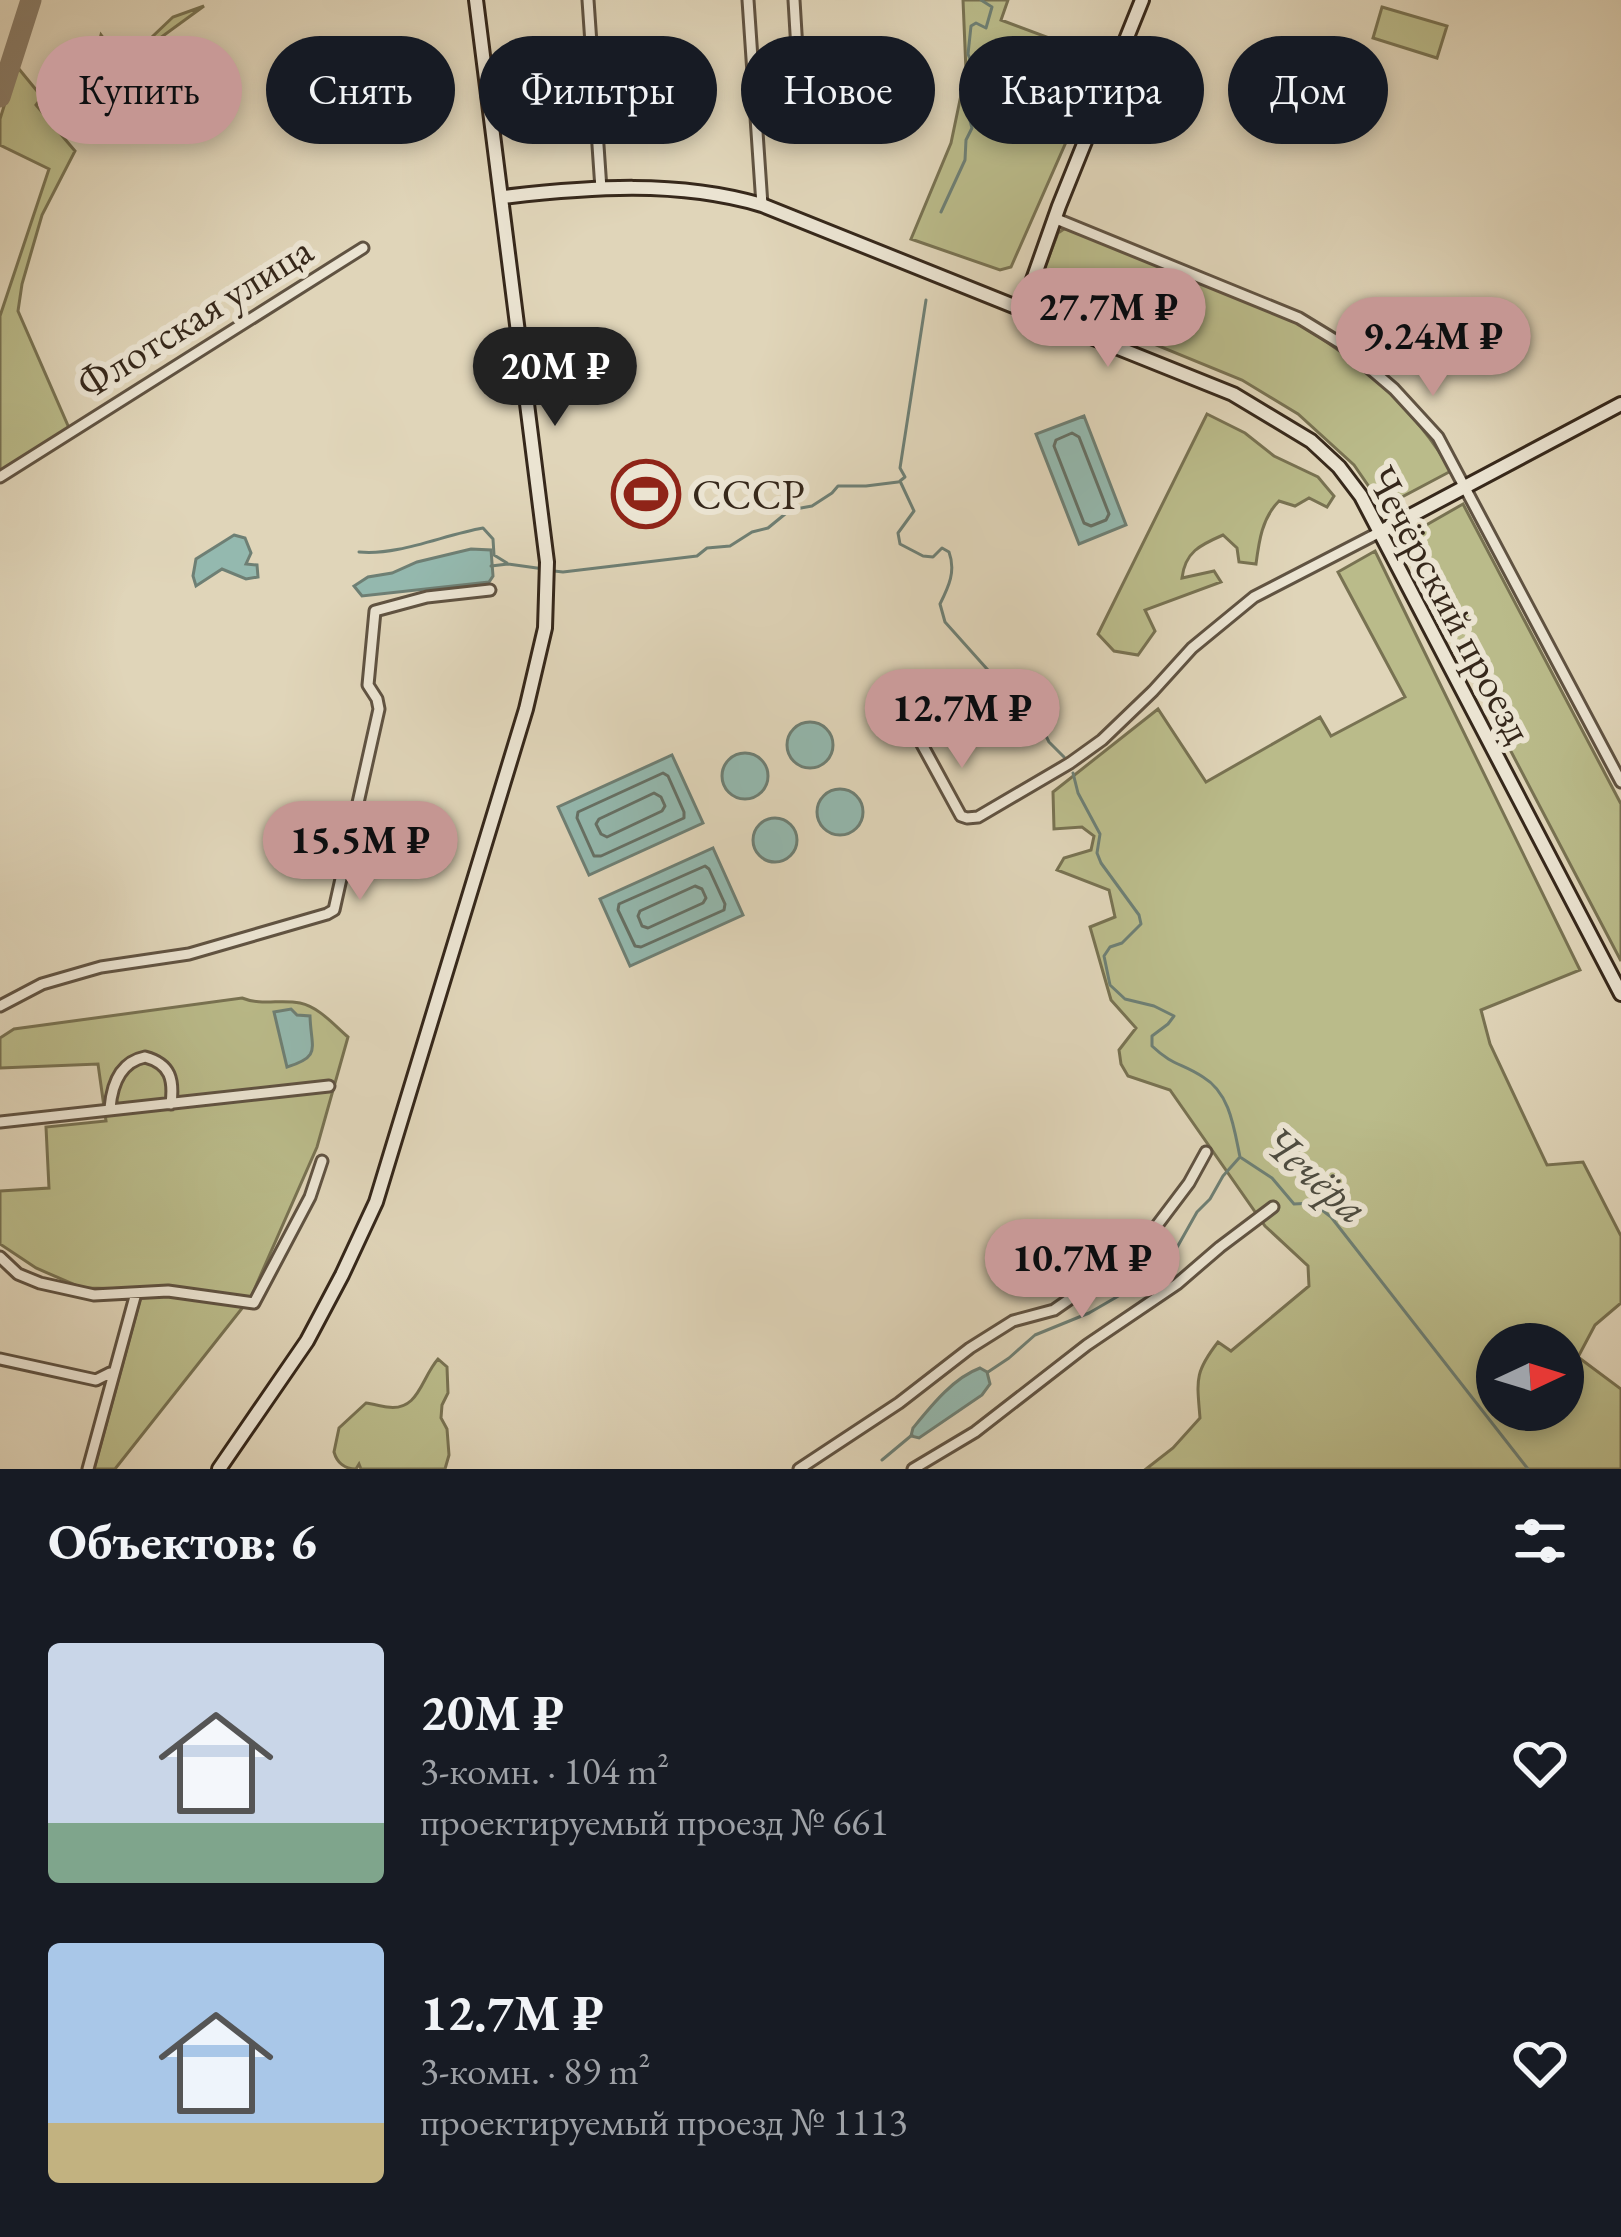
<!DOCTYPE html>
<html lang="ru">
<meta charset="utf-8">
<style>
body{margin:0;font-family:"EB Garamond",serif;background:#242831;color:#f1f3f6;height:100vh;display:flex;flex-direction:column;font-size:45px;white-space:nowrap}
*{box-sizing:border-box;margin:0}
p{font-size:39px;color:#9ea1a6}
.icon{flex:none;width:66px;height:66px;fill:none;stroke:currentColor;stroke-width:2;stroke-linecap:round;stroke-linejoin:round}
.map{position:relative;height:1469px;overflow:hidden}
.sheet{display:flex;flex-direction:column;background:#171b24;flex:1}
.sheet>*{flex:none}
.banner{position:absolute;left:36px;top:36px;width:1551px;height:108px;display:flex;gap:24px}
.needle{width:78px;rotate:86deg}
.tools{position:absolute;left:1476px;top:1323px;display:grid;gap:24px}
.tools a{display:grid;place-items:center;width:108px;height:108px;border-radius:50%;background:#171b24;box-shadow:0 6px 18px #0003;font-size:60px}
.price{position:absolute;translate:-50% -102px;padding:0 27px;border-radius:42px;background:#c59692;color:#111;font-size:39px;line-height:78px;filter:drop-shadow(0 3px 6px #0008)}
.price::after{content:'';position:absolute;left:50%;top:72px;width:36px;height:27px;margin-left:-18px;background:inherit;clip-path:polygon(0 0,100% 0,50% 100%)}
.price.on{background:#222;color:#fff}
ul{padding:0;list-style:none}
li{display:flex;align-items:center;gap:36px;height:300px;padding:0 48px}
li span{display:grid;place-items:center;flex:none;width:336px;height:240px;border-radius:12px;color:#555}
li>.icon{margin-inline-start:auto}
span .icon{width:144px;height:144px;fill:#fffc;stroke-width:1}
li b{font-size:51px}
h2{display:flex;justify-content:space-between;align-items:center;height:144px;padding:0 48px;font-size:51px}
.chip{padding:0 42px;border-radius:54px;background:#171b24;box-shadow:0 6px 18px #0003;font-size:42px;line-height:108px}
.chip.on{background:#c59692;color:#111}
.map>svg:first-child{display:block}
</style>
<div class="map">
<svg width="1621" height="1469" viewBox="0 0 1621 1469">
<rect width="100%" height="100%" fill="#e0d5b9"/>
<filter id="stains"><feTurbulence type="fractalNoise" baseFrequency=".00167" numOctaves="4"/><feColorMatrix values="0 0 0 0 .2 0 0 0 0 .09 0 0 0 0 .02 0 0 0 .5 -.17"/></filter>
<radialGradient id="worn" r=".72"><stop offset=".6" stop-color="#630" stop-opacity="0"/><stop offset="1" stop-color="#630" stop-opacity=".3"/></radialGradient>
<path fill="#babb8a" stroke="#787252" stroke-width="3" fill-rule="evenodd" d="M963 0H1008L1001 20 1103 58 1011 267 1000 270 911 239 951 143 966 71Z
M204 6 160 38 107 111 81 80 90 62 116 82 125 73 97 51 101 35 110 47 118 44 133 55 173 17Z
M1382 7 1447 26 1437 58 1373 38Z
M19 69 42 97 36 105 75 151 42 215 22 284 18 311 69 428 0 472V316L49 169 0 145V119L15 71Z
M1064 229H1071L1295 322C1357 358 1415 408 1451 471L1383 507 1354 465 1298 414 1242 380 1034 295 1058 233Z
M1207 414 1245 433 1274 456 1318 477 1334 496 1327 507 1309 498 1295 506 1279 501C1262 518 1259 541 1256 564L1239 562 1237 548 1223 535C1200 545 1185 552 1182 578L1214 571 1221 582 1145 610 1155 631 1138 655 1114 651 1098 634Z
M1463 504 1621 804V961L1400 540Z
M1375 551 1580 970 1481 1010 1490 1044 1547 1165 1583 1162 1621 1236V1303L1595 1325 1578 1357 1621 1389V1469H1146L1173 1448 1200 1418C1197 1380 1194 1373 1218 1342L1231 1351 1309 1286 1308 1266 1265 1226 1170 1090 1128 1076 1121 1064 1119 1050 1136 1028 1111 1000 1090 927 1115 917 1109 890 1057 870 1064 858 1091 850 1094 836 1082 827 1054 829 1053 792 1158 709 1206 782 1320 717 1331 736 1405 697 1338 572ZM1497 1344H1563V1410H1497Z
M242 998C262 1006 280 999 300 1003 319 1007 334 1025 348 1037L317 1147 251 1297 115 1469H94L143 1289 82 1288 36 1268 0 1244V1191L49 1188 46 1127 106 1121 98 1064 0 1068V1038L14 1029Z
M438 1359 447 1367 448 1393 442 1405 441 1418 447 1429 449 1455 445 1469H361L359 1464 356 1469C345 1469 337 1463 334 1452L339 1428 366 1403C373 1404 380 1406 387 1407 419 1412 421 1378 438 1359Z"/>
<path fill="#94b9af" stroke="#6e7f74" stroke-width="3" d="M1084 416 1126 525 1079 544 1036 434Z
M234 535 245 538 251 553 246 564 257 565 258 577 246 579 222 569 196 586 193 576 196 559Z
M471 549 491 550 493 576 489 582 362 596 354 586 368 577 392 573 417 562Z
M787 745a23 23 0 1 1 46 0a23 23 0 1 1-46 0Z
M722 776a23 23 0 1 1 46 0a23 23 0 1 1-46 0Z
M672 755 703 823 589 875 558 807Z
M817 812a23 23 0 1 1 46 0a23 23 0 1 1-46 0Z
M753 840a22 22 0 1 1 44 0a22 22 0 1 1-44 0Z
M713 848 743 915 630 966 600 899Z
M291 1009 297 1015 310 1016C311 1049 322 1056 287 1067L274 1012Z
M980 1368 987 1372 990 1384 982 1395 919 1438 911 1436 913 1428C931 1406 953 1378 980 1368Z"/>
<g fill="none" stroke-linecap="round" stroke-linejoin="round">
<path stroke="#657065" stroke-width="3" d="M1072 433 1079 437 1109 514 1106 520 1091 526 1084 523 1054 446 1056 440Z
M663 773 668 776 684 812V818L601 856H594L577 818 578 812Z
M654 793 661 797 665 806 662 811 607 837 601 834 596 824 599 819Z
M705 866 709 869 725 904 724 910 641 947 635 946 618 910 619 904Z
M695 886 702 889 706 898 703 903 648 928 642 926 638 916 640 911Z"/>
<path stroke="#6e7f74" stroke-width="3" d="M941 212 965 160 966 140 972 128 968 113 970 104 979 91 976 74 968 54 971 26 976 23 986 28 992 7 981 0
M926 300 900 468 905 477 900 481 914 511 898 533 900 544 923 556 933 557 942 548 949 552C956 571 949 586 940 604L945 622 1004 688 1036 716 1049 742 1064 757
M359 552C398 556 443 535 483 528L493 539 494 555 507 563
M491 566 508 564 544 569
M554 571 563 572 697 556 707 548 730 546 752 532 768 528 790 510 812 506 832 493 838 486H866L898 482
M1073 773 1078 793 1100 834 1097 853 1101 863 1139 915 1141 924 1122 943 1110 947 1104 956 1110 985 1125 999 1154 1006 1174 1016 1168 1024 1152 1036V1046C1173 1066 1182 1063 1203 1077 1230 1093 1234 1128 1240 1157L1272 1178 1294 1204 1313 1203 1331 1217 1528 1469
M988 1372 1009 1358 1035 1335 1089 1313 1153 1276 1175 1251 1197 1212 1210 1199 1223 1176 1239 1158
M882 1460 912 1435"/>
<path stroke="#8b7e6a" stroke-width="21" d="M0 97 31 0"/>
<g stroke="#605342" stroke-width="15">
<path id="street" d="M588 0 601 189
M748 0 762 205
M754 86 799 83 794 0
M1054 218 1299 318 1340 343 1394 389 1438 437 1621 782
M0 477 363 248
M907 717 961 816 967 818 978 817 1070 763 1102 740 1153 691 1192 648 1254 597 1380 532
M0 1006 42 984 101 967 189 954 327 914 334 910 379 709 377 699 368 685 375 611 427 597 490 590
M110 1108C112 1085 120 1062 145 1057 171 1064 174 1080 171 1104
M0 1122 329 1086
M0 1257 18 1274 40 1283 94 1295 168 1291 254 1303 310 1197 322 1161
M0 1359 96 1380 110 1373
M88 1469 136 1293
M799 1469 899 1403 970 1348 1013 1321 1054 1310 1084 1289 1146 1240 1189 1183 1206 1152
M913 1469 975 1432 1087 1345 1177 1284 1220 1247 1273 1207"/>
</g>
<g stroke="#36281b" stroke-width="18">
<path id="secondary" d="M503 197C590 187 677 180 762 205L1233 394 1311 441 1339 467 1361 496 1621 994
M1023 308 1059 206 1142 0
M1380 532 1621 404
M219 1469 307 1341 342 1275 376 1202 526 709 545 628 547 562 476 0"/>
</g>
<use href="#street" stroke="#ebe4d2" stroke-width="9"/>
<use href="#secondary" stroke="#ebe4d2" stroke-width="12"/>
</g>
<defs>
<g id="stadium-ring" transform="scale(3.45)"><circle r="9.5" fill="#ebe4d2" stroke="#8f2418" stroke-width="1.5"/><path d="M0-5a6.5 5 0 1 0 0 10a6.5 5 0 1 0 0-10ZM-3.5-1.8h7v3.6h-7Z" fill="#8f2418"/></g>
</defs>
<g fill-rule="evenodd">
<use href="#stadium-ring" x="646" y="494"/>
</g>
<g text-anchor="middle" stroke-width="12" stroke-linejoin="round" paint-order="stroke">
<g font-size="42" fill="#36281b" stroke="#ebe4d2">
<text transform="translate(194 316) rotate(-32)" y="15">Флотская улица</text>
<text transform="translate(1451 604) rotate(62)" y="15">Чечёрский проезд</text>
</g>
<g font-size="42" fill="#36281b" stroke="#ebe4d2" text-anchor="start">
<text x="692" y="509">СССР</text>
</g>
<g font-size="45" font-style="italic" fill="#4e4c40" stroke="#ebe4d2">
<text transform="translate(1316 1174) rotate(41)" y="16">Чечёра</text>
</g>
</g>
<rect width="100%" height="100%" filter="url(#stains)"/>
<rect width="100%" height="100%" fill="url(#worn)"/>
</svg>
<div class="tools">
<a><svg class="needle" viewBox="-14 -14 28 28"><path d="M0-13l5 13h-10z" fill="#e53935"/><path d="M0 13l5-13h-10z" fill="#9ea1a6"/></svg></a>
</div>
<b class="price" style="left:1108px;top:370px">27.7M ₽</b>
<b class="price" style="left:1433px;top:399px">9.24M ₽</b>
<b class="price on" style="left:555px;top:429px">20M ₽</b>
<b class="price" style="left:962px;top:771px">12.7M ₽</b>
<b class="price" style="left:360px;top:903px">15.5M ₽</b>
<b class="price" style="left:1082px;top:1321px">10.7M ₽</b>
<div class="banner">
<a class="chip on">Купить</a>
<a class="chip">Снять</a>
<a class="chip">Фильтры</a>
<a class="chip">Новое</a>
<a class="chip">Квартира</a>
<a class="chip">Дом</a>
</div>
</div>
<section class="sheet">
<h2>Объектов: 6<svg class="icon" aria-label="filters" viewBox="0 0 24 24"><path d="M4 7h16M4 17h16"/><circle cx="9" cy="7" r="2"/><circle cx="15" cy="17" r="2"/></svg></h2>
<ul>
<li><span style="background:linear-gradient(#c9d6e8 75%,#7fa58c 0)"><svg class="icon" aria-label="home" viewBox="0 0 24 24"><path d="M3 11l9-7 9 7M6 9v11h12V9"/></svg></span><div><b>20M ₽</b><p>3-комн. · 104 m²</p><p>проектируемый проезд № 661</p></div><svg class="icon" aria-label="heart" viewBox="0 0 24 24"><path d="M12 20l-8-8c-3-5 5-10 8-4 3-6 11-1 8 4z"/></svg></li>
<li><span style="background:linear-gradient(#a9c7e8 75%,#c2b280 0)"><svg class="icon" aria-label="home" viewBox="0 0 24 24"><path d="M3 11l9-7 9 7M6 9v11h12V9"/></svg></span><div><b>12.7M ₽</b><p>3-комн. · 89 m²</p><p>проектируемый проезд № 1113</p></div><svg class="icon" aria-label="heart" viewBox="0 0 24 24"><path d="M12 20l-8-8c-3-5 5-10 8-4 3-6 11-1 8 4z"/></svg></li>
</ul>
</section>
